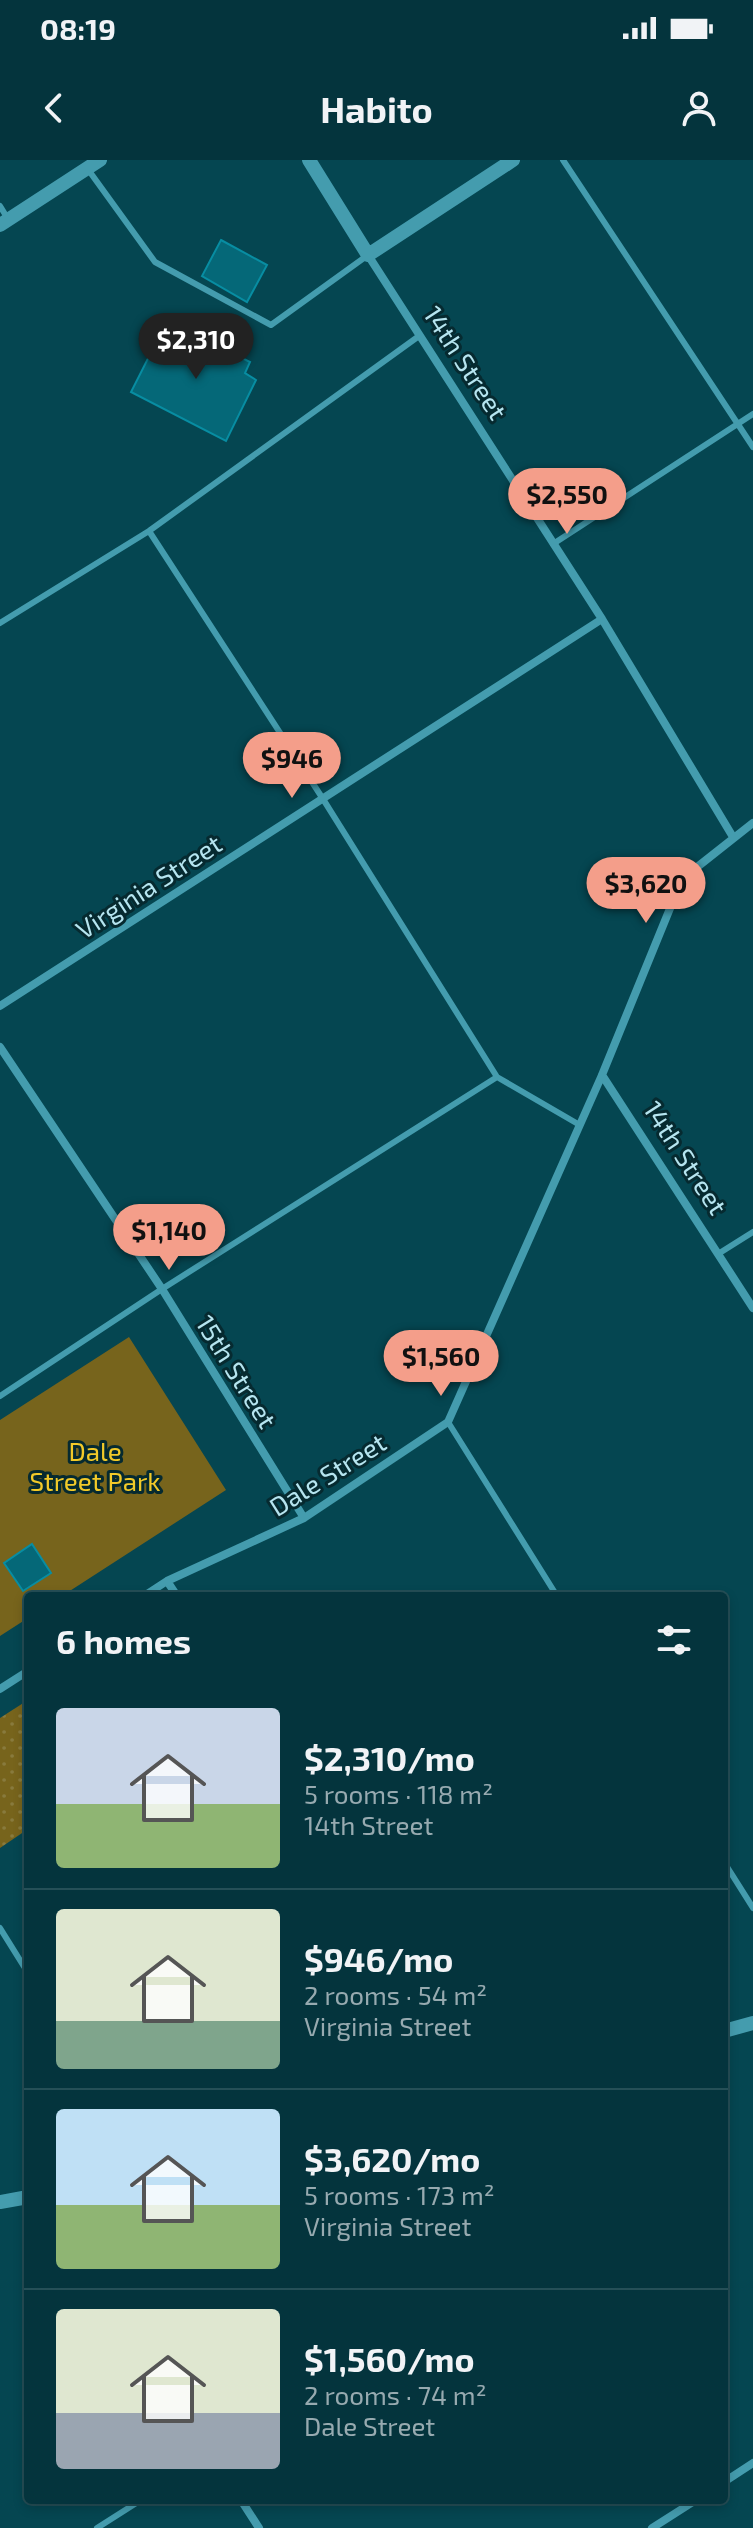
<!DOCTYPE html>
<meta charset="utf-8">
<style>
body{margin:0;font-family:"Exo 2",sans-serif;background:#123f48;color:#f1f3f6;height:100vh;display:flex;flex-direction:column;font-size:30px;white-space:nowrap}
*{box-sizing:border-box;margin:0}
p{font-size:26px;color:#97aab0}
.icon{flex:none;width:44px;height:44px;fill:none;stroke:currentColor;stroke-width:2;stroke-linecap:round;stroke-linejoin:round}
.map{position:relative;flex:1;overflow:hidden}
.panel{position:absolute;left:24px;top:1432px;width:704px;height:912px;display:flex;flex-direction:column;background:#04343d;border-radius:8px;box-shadow:0 4px 12px #0003,0 0 0 2px #254f57}
.panel>*{flex:none}
.price{position:absolute;translate:-50% -68px;padding:0 18px;border-radius:28px;background:#f49e8a;color:#111;font-size:26px;line-height:52px;filter:drop-shadow(0 2px 4px #0008)}
.price::after{content:'';position:absolute;left:50%;top:48px;width:24px;height:18px;margin-left:-12px;background:inherit;clip-path:polygon(0 0,100% 0,50% 100%)}
.price.current{background:#222;color:#fff}
ul{padding:0;list-style:none}
li{display:flex;align-items:center;gap:24px;height:200px;padding:0 32px}
li+li{border-top:2px solid #254f57}
li span{display:grid;place-items:center;flex:none;width:224px;height:160px;border-radius:8px;color:#555}
li>.icon{margin-inline-start:auto}
span .icon{width:96px;height:96px;fill:#fffc;stroke-width:1}
li b{font-size:34px}
h2{display:flex;justify-content:space-between;align-items:center;height:96px;padding:0 32px;font-size:34px}
.status{display:flex;justify-content:space-between;align-items:center;height:56px;padding:0 40px;background:#04343d;direction:ltr}
.status svg{height:22px;fill:currentColor}
header{display:flex;justify-content:space-between;align-items:center;height:104px;padding:0 32px;background:#04343d;font-size:36px;font-weight:700}
.map>svg:first-child{display:block}
</style>
<div class="status"><b>08:19</b><svg viewBox="0 0 49 12"><path d="M0 12V9h3v3zM5 12V6h3v6zM10 12V3h3v9zM15 12V0h3v12zM26 1h20v11H26zM47 4h2v5h-2z"/></svg></div>
<header><svg class="icon" aria-label="back" viewBox="0 0 24 24"><path d="M15 5l-7 7 7 7"/></svg>Habito<svg class="icon" aria-label="person" viewBox="0 0 24 24"><circle cx="12" cy="8" r="4"/><path d="M4 21q1-7 8-7t8 7"/></svg></header>
<div class="map">
<svg width="753" height="2368" viewBox="0 0 753 2368">
<defs>
<pattern id="grass-dots" width="8" height="8" patternUnits="userSpaceOnUse" patternTransform="scale(2)"><rect width="8" height="8" fill="#77641c"/><path d="M2 2h.1M6 6h.1" fill="none" stroke="#887a3d" stroke-width="1.8" stroke-linecap="round"/></pattern>
</defs>
<rect width="100%" height="100%" fill="#054651"/>
<path fill="url(#grass-dots)" d="M28 1540V1669L0 1688V1558Z"/>
<path fill="#77641c" d="M129 1177 226 1330 62 1436H28V1458L0 1476V1260Z"/>
<path fill="#056878" stroke="#088da2" stroke-width="2" d="M221 80 267 105 247 142 202 116Z
M178 166 250 202 245 213 256 220 226 281 131 232 163 169 173 175Z
M32 1384 51 1413 23 1431 4 1403Z"/>
<g fill="none" stroke-linecap="round" stroke-linejoin="round">
<path stroke="#449cae" stroke-width="6" d="M563 0 753 287
M87 8 155 102 271 165 368 95
M0 46 8 59
M149 371 323 639 497 917 578 964
M553 384 753 254
M0 463 149 371 419 176
M718 1094 753 1072
M0 1236 162 1129 497 917
M448 1262 557 1436
M724 1702 753 1748
M0 1768 28 1813
M97 2368 141 2340"/>
<path stroke="#449cae" stroke-width="8" d="M368 95 602 459 733 677
M0 846 602 459
M0 887 162 1129 304 1358
M602 915 753 1148
M167 1421 177 1436
M144 1436 167 1421 304 1358 448 1262 602 915 682 719 753 663
M0 1529 28 1511
M724 2322 753 2303
M241 2340 259 2368
M652 2368 696 2340"/>
<path stroke="#449cae" stroke-width="14" d="M309 0 368 95 513 0
M0 65 100 0
M724 1871 753 1863
M0 2042 28 2037"/>
</g>
<g text-anchor="middle" stroke-width="6" stroke-linejoin="round" paint-order="stroke">
<g font-size="26" fill="#b6e5f0" stroke="#062a30">
<text transform="translate(465 203) rotate(57)" y="9">14th Street</text>
<text transform="translate(149 727) rotate(-33)" y="9">Virginia Street</text>
<text transform="translate(685 998) rotate(57)" y="9">14th Street</text>
<text transform="translate(236 1212) rotate(58)" y="9">15th Street</text>
<text transform="translate(328 1315) rotate(-32)" y="9">Dale Street</text>
</g>
<g font-size="26" fill="#f2ca29" stroke="#062a30">
<text x="95" y="1301">Dale<tspan x="95" dy="30">Street Park</tspan></text>
</g>
</g>
</svg>
<b class="price current" style="left:196px;top:221px">$2,310</b>
<b class="price" style="left:567px;top:376px">$2,550</b>
<b class="price" style="left:292px;top:640px">$946</b>
<b class="price" style="left:646px;top:765px">$3,620</b>
<b class="price" style="left:169px;top:1112px">$1,140</b>
<b class="price" style="left:441px;top:1238px">$1,560</b>
<section class="panel">
<h2>6 homes<svg class="icon" aria-label="filters" viewBox="0 0 24 24"><path d="M4 7h16M4 17h16"/><circle cx="9" cy="7" r="2"/><circle cx="15" cy="17" r="2"/></svg></h2>
<ul>
<li><span style="background:linear-gradient(#c9d6e8 60%,#8fb573 0)"><svg class="icon" aria-label="home" viewBox="0 0 24 24"><path d="M3 11l9-7 9 7M6 9v11h12V9"/></svg></span><div><b>$2,310/mo</b><p>5 rooms · 118 m²</p><p>14th Street</p></div></li>
<li><span style="background:linear-gradient(#dfe7d0 70%,#7fa58c 0)"><svg class="icon" aria-label="home" viewBox="0 0 24 24"><path d="M3 11l9-7 9 7M6 9v11h12V9"/></svg></span><div><b>$946/mo</b><p>2 rooms · 54 m²</p><p>Virginia Street</p></div></li>
<li><span style="background:linear-gradient(#bfe0f5 60%,#8fb573 0)"><svg class="icon" aria-label="home" viewBox="0 0 24 24"><path d="M3 11l9-7 9 7M6 9v11h12V9"/></svg></span><div><b>$3,620/mo</b><p>5 rooms · 173 m²</p><p>Virginia Street</p></div></li>
<li><span style="background:linear-gradient(#dfe7d0 65%,#9aa5b1 0)"><svg class="icon" aria-label="home" viewBox="0 0 24 24"><path d="M3 11l9-7 9 7M6 9v11h12V9"/></svg></span><div><b>$1,560/mo</b><p>2 rooms · 74 m²</p><p>Dale Street</p></div></li>
</ul>
</section>
</div>
